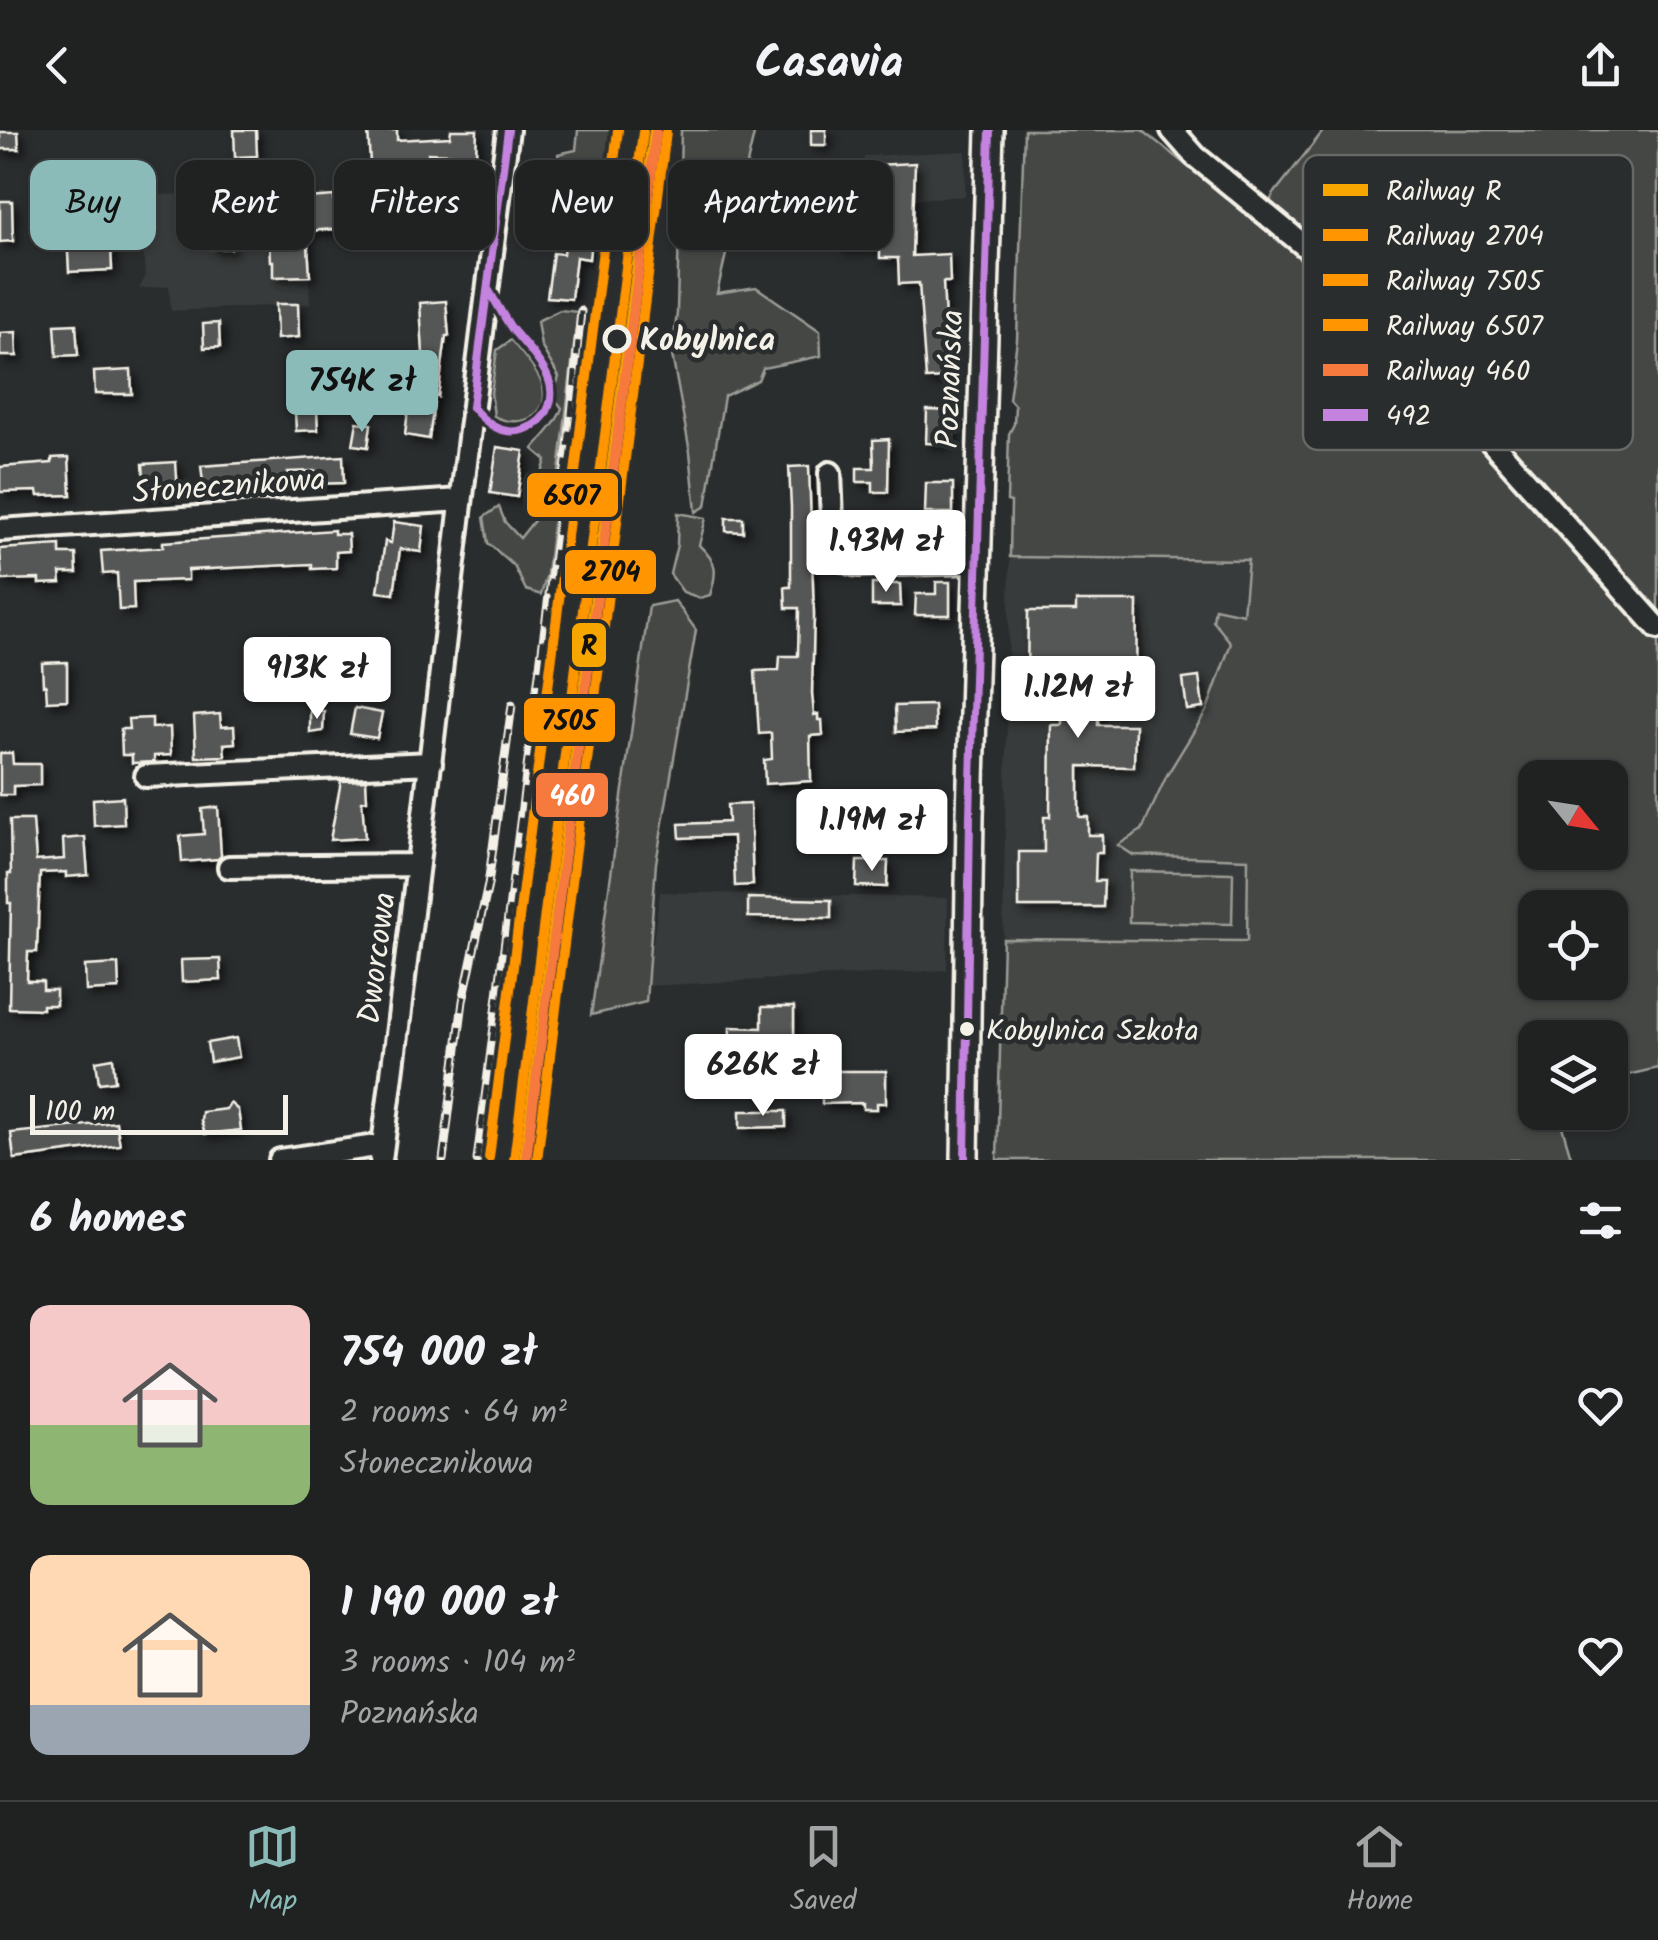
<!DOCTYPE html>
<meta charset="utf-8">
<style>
body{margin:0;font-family:Kalam,sans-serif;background:#2d2f2f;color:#f1f3f6;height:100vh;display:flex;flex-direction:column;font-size:38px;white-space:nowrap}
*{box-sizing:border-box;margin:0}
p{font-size:32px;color:#a2a4a5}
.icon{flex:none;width:55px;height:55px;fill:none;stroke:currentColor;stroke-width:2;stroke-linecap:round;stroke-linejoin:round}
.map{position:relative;height:1030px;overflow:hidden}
.details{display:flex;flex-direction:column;background:#202222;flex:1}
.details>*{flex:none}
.hud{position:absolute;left:30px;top:30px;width:1000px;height:90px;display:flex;gap:20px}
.needle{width:65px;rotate:120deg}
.controls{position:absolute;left:1518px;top:630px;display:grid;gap:20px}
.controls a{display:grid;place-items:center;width:110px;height:110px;border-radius:20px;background:#202222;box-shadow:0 2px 8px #0004,0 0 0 2px #3d3f40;font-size:50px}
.scale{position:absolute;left:30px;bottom:25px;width:258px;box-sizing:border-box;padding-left:10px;border:5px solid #f4f1e8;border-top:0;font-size:28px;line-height:35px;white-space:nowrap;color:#f4f1e8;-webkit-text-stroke:8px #2a2d2e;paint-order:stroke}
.price{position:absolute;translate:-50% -85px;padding:0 22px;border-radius:10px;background:#fff;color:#222;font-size:32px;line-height:65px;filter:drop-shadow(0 2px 5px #0008)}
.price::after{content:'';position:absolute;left:50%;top:60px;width:30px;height:22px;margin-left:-15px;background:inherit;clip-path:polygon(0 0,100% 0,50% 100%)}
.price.selected{background:#8bbbb9;color:#111}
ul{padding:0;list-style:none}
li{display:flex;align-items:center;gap:30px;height:250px;padding:0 30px}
li span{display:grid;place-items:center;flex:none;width:280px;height:200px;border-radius:20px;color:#555}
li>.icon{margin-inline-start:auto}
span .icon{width:120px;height:120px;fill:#fffc;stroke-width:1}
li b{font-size:42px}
h2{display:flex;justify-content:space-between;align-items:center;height:120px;padding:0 30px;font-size:42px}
.pill{padding:0 35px;border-radius:20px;background:#202222;box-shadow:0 2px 8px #0004,0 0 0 2px #3d3f40;font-size:35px;line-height:90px}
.pill.selected{background:#8bbbb9;color:#111}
header{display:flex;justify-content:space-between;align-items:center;height:130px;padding:0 30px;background:#202222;font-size:45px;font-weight:700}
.menu{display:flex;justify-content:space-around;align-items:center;height:140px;border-top:2px solid #3d3f40;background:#202222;font-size:28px;color:#a2a4a5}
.menu a{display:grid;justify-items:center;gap:5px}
.menu .selected{color:#8bbbb9}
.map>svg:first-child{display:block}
</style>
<header><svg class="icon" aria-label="back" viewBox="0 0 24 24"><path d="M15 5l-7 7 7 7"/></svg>Casavia<svg class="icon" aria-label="share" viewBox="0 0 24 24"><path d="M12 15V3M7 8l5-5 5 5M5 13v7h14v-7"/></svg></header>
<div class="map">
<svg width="1658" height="1030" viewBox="0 0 1658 1030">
<defs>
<filter id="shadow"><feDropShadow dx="5" dy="5" stdDeviation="5" flood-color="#0009"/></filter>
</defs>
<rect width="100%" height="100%" fill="#2a2d2e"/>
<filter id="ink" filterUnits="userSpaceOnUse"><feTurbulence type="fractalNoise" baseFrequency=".01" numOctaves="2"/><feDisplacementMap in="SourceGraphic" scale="20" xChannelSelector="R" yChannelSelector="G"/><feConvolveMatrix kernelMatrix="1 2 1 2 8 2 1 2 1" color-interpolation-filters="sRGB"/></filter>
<g filter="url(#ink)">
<path fill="#373a3a" d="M966 21 965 66 863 72 864 26Z
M305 58 310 174 171 181 169 156 139 159 145 147 140 66Z
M1010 427 1253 430 1247 812 1003 809Z
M660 762 948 768 947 840 647 856Z"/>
<path fill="#444645" stroke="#9c9c96" stroke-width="2.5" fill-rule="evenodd" d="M578 0H616L613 29 575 65 566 61 558 24 576 20Z
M681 0H755L717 163 756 157 820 201 821 226 763 238 758 250 724 266 706 376 696 382 690 322 672 225 677 183Z
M1024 0H1142L1260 94 1273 65 1324 0H1658V938L1610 949V908H1535V982L1558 983 1572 1030H997L1003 809 1247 811 1248 729 1133 725 1118 715 1142 700 1167 645 1207 580 1231 513 1213 491 1215 478 1243 484 1248 430 1010 427 1011 372 1007 371 1009 304 1014 294 1015 276 1009 269 1017 210ZM1535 648H1610V722H1535ZM1535 778H1610V852H1535Z
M560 180 578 182 547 444 541 465 526 460 514 436 488 413 484 387 499 377 505 392 520 408 536 388 537 360 546 330 533 319C544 305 557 294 562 278L553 266 559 247 541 216 537 191Z
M511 210C521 223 539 241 543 257 550 288 517 299 494 286L491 263 497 220Z
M678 383 706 388 699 415C717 432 718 441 710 465L700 468 683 462 670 444 677 415Z
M675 471 696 500 656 733 646 872 591 885 649 476Z
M1130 741 1233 743 1232 794 1129 792Z"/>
<path fill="#555756" stroke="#f4f1e8" stroke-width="2.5" filter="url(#shadow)" d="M234 0H256L257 26 235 27Z
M368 0H397V10L450 7 451 0H477L476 25 428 23 429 61 392 63 393 47 371 50Z
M811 0H826V15H811Z
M0 2H18L19 19H0Z
M915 33 912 126 949 124 950 152H943L948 248 926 249 919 153 899 154 898 128H880V116L841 118V103H850V86H876V35Z
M795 39H820L821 84 796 85Z
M448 55H473V85L448 84Z
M334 66 336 99 307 101 310 146 273 147V131H270L267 71Z
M0 71H12L13 111 0 112Z
M587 77 600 79 598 95 593 94 589 129 576 127 571 169 547 167 553 123 563 124 567 90 585 92Z
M226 85 227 90H234L235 105 230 106 231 118 212 119 211 95H213V87Z
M84 103V115L111 114 112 140 69 142 67 104Z
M446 171 449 206H446L438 267 435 266 429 309 405 305 408 281 411 282 419 224H423L420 173Z
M276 174H298L299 207 277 209Z
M219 193 220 217 204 218 203 194Z
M76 194 78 225 57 226 55 195Z
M16 202 17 226H0V203Z
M366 227 385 230 381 260 363 258Z
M131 240 132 264H95L94 242Z
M927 280 954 281 953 314 926 313Z
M317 281 318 300 296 301 295 282Z
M357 292 371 294 368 317 353 315Z
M889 309 888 362H873V352H857V338H874L873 310Z
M497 317 524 321 517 367 490 363Z
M343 326 344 353 316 354V341L288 342 289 356 204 361 201 336Z
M69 327 71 365 38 366 37 361 0 362V337L52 333V328Z
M176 332 178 364 145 366 143 334Z
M809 336 814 485 812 563 814 585 818 584V590H822L823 605 810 606 811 651 765 654 764 630 772 629 771 603 759 604 755 541 779 540 780 526H798L799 478H786L785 457H791V377L789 337Z
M926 353H953V383H925Z
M726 388H743V402L726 401Z
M394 392 424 396 421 422 400 419 394 464 378 462 385 411 391 413Z
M334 400V404H348L349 421 336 422V438L312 439V434L188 440V450L133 452 134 479 119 480 117 443 103 444 101 421 163 417V412Z
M60 415V424H76L77 443H60L61 453 39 454V449L2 450 0 419Z
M936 452H950V485H915L916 464H936Z
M872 454H900L901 476H872Z
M1076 471H1137L1136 552H1110V565H1098V595H1135L1134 637 1079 636V687H1088V705H1102V723H1096L1095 751H1104L1103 777H1019V722H1044V687H1050L1051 595H1062V551H1027L1028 481H1076Z
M286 506 287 542 257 543 255 508Z
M67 532V570L47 571 46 555H43L42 533Z
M1199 547 1203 578 1187 580 1183 549Z
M934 575 935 600 896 602 895 576Z
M355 578 382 583 377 608 350 604Z
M324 581 323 601 310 603V582Z
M220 584 221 597 234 596 235 613 224 614 225 626 196 627 194 586Z
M152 588V598L170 597 171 625 154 626V632L132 633V625H122L121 599H129L128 589Z
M0 623H12L13 634H40V655L13 656V665H0Z
M366 650 367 670 362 671 365 708 330 710 341 651Z
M123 667 124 694 94 696 93 669Z
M750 674 753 755 735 756 733 706 680 708 679 694 728 692 727 675Z
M218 677 221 726 218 729 182 732 180 706 204 704 202 679Z
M10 690H33L36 731 64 729 63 709 85 707 88 745 66 747V742L40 743 37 822H28L27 851H43V860H56V875H42V879L9 878 11 773H8V744H11Z
M857 731H888L887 757 856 756Z
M748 768 831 770V788L748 787Z
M220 829 221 850 182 852 181 830Z
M118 834 119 859 86 861 85 836Z
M762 877H794V916L802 917V941L729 939 730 897 762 898Z
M236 908 239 927 210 932 207 913Z
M113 928 115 951 99 953 96 931Z
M822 941H886V973H877V979H863V973L822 974Z
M230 973 238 980 241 1000 205 1004 201 991 202 982 226 979Z
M740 981H786V997L740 998Z
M116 992 120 1015 14 1029 11 1003Z"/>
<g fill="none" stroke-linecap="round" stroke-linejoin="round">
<g stroke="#f4f1e8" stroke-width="28">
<path id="minor" d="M1172 0 1195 26 1317 126 1363 169 1658 498
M830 343 833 413C836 428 844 433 859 435L976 432
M0 400 461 370
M146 646 431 633
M229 737 418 735
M280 1030 383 1015
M381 1030C426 687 462 343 508 0"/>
</g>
<g stroke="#f4f1e8" stroke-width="32">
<path id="major" d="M965 1030 970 686 990 0"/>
</g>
<use href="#minor" stroke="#2a2d2e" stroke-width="20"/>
<use href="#major" stroke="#2a2d2e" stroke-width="25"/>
<g stroke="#f4f1e8" stroke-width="9">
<path id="rail" d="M443 1030 463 871 488 755 512 575
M477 1030 568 316 581 181"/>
</g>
<use href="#rail" stroke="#2a2d2e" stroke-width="5" stroke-dasharray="15" stroke-linecap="butt"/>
<g stroke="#2a2d2e" stroke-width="15">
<path id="bus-1" d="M472 277 508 0
M472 277C484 291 498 304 518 301 528 299 538 294 544 286 567 253 531 223 512 199 503 186 496 172 488 159
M965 1030 970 686 990 0"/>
</g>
<use href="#bus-1" stroke="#c483df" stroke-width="8"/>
<g stroke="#2a2d2e" stroke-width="18">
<path id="rail-1" d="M524 1030 654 0"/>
</g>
<g stroke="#2a2d2e" stroke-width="18">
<path id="rail-2" d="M537 1030 666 2"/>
</g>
<g stroke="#2a2d2e" stroke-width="18">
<path id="rail-3" d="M514 1030 643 2"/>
</g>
<g stroke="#2a2d2e" stroke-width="18">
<path id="rail-4" d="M489 1028 618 0"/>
</g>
<g stroke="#2a2d2e" stroke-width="18">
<path id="rail-5" d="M526 1030 656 3"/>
</g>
<use href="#rail-1" stroke="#f7a600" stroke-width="10"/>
<use href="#rail-2" stroke="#ff9500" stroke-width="10"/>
<use href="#rail-3" stroke="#ff9500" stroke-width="10"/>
<use href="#rail-4" stroke="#ff9500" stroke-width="10"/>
<use href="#rail-5" stroke="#f6793e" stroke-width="10"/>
</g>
</g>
<circle fill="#2a2d2e" stroke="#f4f1e8" stroke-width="5" cx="617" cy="209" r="12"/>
<circle fill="#f4f1e8" stroke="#2a2d2e" stroke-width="4" cx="967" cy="899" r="9"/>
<g text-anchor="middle" stroke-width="9" stroke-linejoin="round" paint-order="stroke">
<g font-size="30" fill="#f4f1e8" stroke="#2a2d2e" text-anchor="start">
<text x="986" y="910">Kobylnica Szkoła</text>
</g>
<g font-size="32" font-weight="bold" fill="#f4f1e8" stroke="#2a2d2e" text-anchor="start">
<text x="640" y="220">Kobylnica</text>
</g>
<g font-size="32" fill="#f4f1e8" stroke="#2a2d2e">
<text transform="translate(949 249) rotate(-88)" y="11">Poznańska</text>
<text transform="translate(229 355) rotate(-4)" y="11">Słonecznikowa</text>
<text transform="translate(376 828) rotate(-83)" y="11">Dworcowa</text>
</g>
</g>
<rect x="1303" y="25" width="330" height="295" rx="15" fill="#2a2d2e" stroke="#676866" stroke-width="2.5"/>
<rect x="1323" y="54" width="45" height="12" fill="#f7a600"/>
<rect x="1323" y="99" width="45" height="12" fill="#ff9500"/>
<rect x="1323" y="144" width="45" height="12" fill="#ff9500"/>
<rect x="1323" y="189" width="45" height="12" fill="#ff9500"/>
<rect x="1323" y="234" width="45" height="12" fill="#f6793e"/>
<rect x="1323" y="279" width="45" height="12" fill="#c483df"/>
<g font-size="28" fill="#f4f1e8">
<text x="1386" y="70">Railway R</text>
<text x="1386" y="115">Railway 2704</text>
<text x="1386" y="160">Railway 7505</text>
<text x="1386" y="205">Railway 6507</text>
<text x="1386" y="250">Railway 460</text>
<text x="1386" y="295">492</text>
</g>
<g stroke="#2a2d2e" stroke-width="4">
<rect x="525" y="341" width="95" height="48" rx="10" fill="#ff9500"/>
<rect x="563" y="418" width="95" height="48" rx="10" fill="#ff9500"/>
<rect x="570" y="491" width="38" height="48" rx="10" fill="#f7a600"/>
<rect x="522" y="566" width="95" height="48" rx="10" fill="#ff9500"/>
<rect x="534" y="641" width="76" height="48" rx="10" fill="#f6793e"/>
</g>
<g font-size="28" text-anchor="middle" font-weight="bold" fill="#fff">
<text x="572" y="675">460</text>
</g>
<g font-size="28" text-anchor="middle" font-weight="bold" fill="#111">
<text x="572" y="375">6507</text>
<text x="611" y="451">2704</text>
<text x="589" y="525">R</text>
<text x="569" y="600">7505</text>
</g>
</svg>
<div class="controls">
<a><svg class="needle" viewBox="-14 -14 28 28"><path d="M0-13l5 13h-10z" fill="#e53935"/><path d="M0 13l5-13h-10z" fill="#a2a4a5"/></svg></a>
<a><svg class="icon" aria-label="locate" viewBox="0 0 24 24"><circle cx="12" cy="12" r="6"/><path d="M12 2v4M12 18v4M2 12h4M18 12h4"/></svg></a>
<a><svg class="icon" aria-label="layers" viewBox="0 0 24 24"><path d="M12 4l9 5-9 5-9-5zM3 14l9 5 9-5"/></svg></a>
</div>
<div class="scale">100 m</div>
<b class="price selected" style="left:362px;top:305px">754K zł</b>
<b class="price" style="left:886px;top:465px">1.93M zł</b>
<b class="price" style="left:317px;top:592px">913K zł</b>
<b class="price" style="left:1078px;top:611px">1.12M zł</b>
<b class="price" style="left:872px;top:744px">1.19M zł</b>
<b class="price" style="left:763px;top:989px">626K zł</b>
<div class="hud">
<a class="pill selected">Buy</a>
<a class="pill">Rent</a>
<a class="pill">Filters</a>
<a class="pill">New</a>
<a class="pill">Apartment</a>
</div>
</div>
<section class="details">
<h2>6 homes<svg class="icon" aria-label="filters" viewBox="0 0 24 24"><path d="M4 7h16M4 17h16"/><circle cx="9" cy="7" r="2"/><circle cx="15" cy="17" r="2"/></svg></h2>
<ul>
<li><span style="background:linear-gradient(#f6c9c9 60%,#8fb573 0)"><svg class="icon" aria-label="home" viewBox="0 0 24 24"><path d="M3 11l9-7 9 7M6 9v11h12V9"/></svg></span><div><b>754 000 zł</b><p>2 rooms · 64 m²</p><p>Słonecznikowa</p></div><svg class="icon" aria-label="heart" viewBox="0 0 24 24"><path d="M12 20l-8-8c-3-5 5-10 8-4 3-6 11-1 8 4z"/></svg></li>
<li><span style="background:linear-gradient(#ffd9b3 75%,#9aa5b1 0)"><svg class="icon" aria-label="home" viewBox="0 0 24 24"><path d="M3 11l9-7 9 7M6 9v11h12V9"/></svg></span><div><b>1 190 000 zł</b><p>3 rooms · 104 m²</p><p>Poznańska</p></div><svg class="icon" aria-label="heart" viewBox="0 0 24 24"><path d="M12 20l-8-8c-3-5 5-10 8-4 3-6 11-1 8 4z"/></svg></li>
</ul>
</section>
<nav class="menu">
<a class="selected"><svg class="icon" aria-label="map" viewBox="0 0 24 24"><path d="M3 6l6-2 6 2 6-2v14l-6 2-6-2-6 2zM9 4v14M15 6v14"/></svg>Map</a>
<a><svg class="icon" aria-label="saved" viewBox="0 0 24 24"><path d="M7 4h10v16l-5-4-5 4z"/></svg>Saved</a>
<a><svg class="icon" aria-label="home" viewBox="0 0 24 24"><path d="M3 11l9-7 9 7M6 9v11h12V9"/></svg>Home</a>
</nav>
